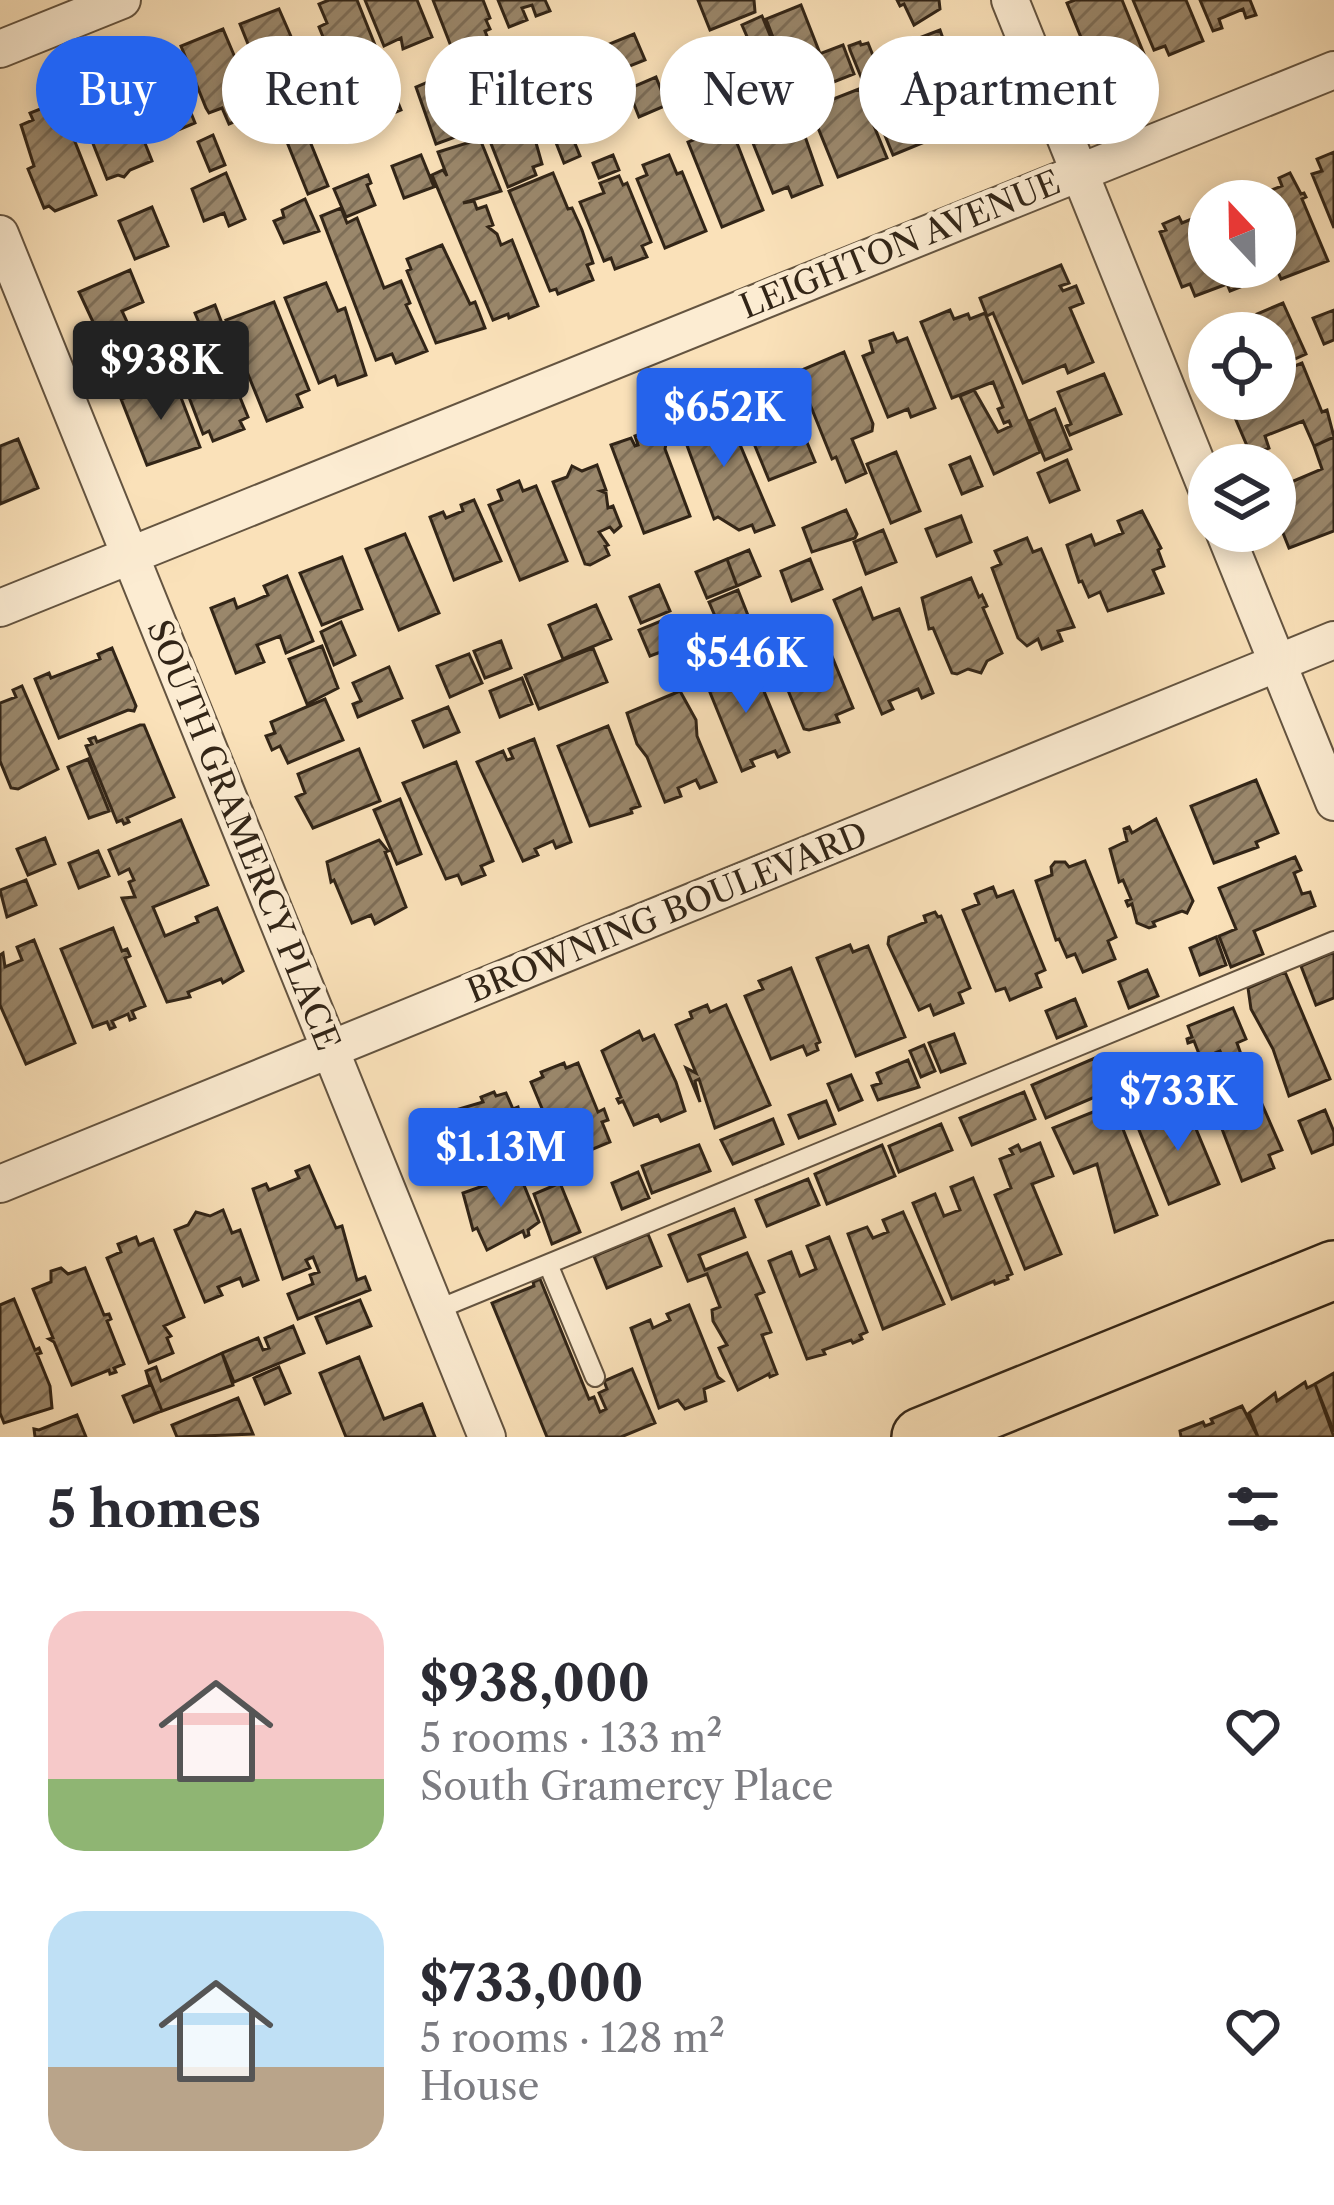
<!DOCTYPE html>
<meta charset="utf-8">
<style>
body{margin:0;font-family:"Libre Caslon Text",serif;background:#f2f2f3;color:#2b2b33;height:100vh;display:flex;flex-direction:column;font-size:45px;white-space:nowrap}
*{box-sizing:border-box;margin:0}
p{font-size:39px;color:#7c7c81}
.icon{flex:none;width:66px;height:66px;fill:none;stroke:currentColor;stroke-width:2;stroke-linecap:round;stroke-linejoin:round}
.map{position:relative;height:1437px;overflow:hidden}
.sheet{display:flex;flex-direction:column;background:#fff;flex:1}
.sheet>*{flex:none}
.top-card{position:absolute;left:36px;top:36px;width:1263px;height:108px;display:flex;gap:24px}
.needle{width:78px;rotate:338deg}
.fabs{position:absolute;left:1188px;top:180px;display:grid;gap:24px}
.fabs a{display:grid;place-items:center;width:108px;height:108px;border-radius:50%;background:#fff;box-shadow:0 6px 18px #0003;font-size:60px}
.price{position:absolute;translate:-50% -102px;padding:0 27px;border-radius:12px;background:#2563eb;color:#fff;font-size:39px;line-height:78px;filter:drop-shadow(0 3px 6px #0008)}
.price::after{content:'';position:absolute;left:50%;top:72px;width:36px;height:27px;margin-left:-18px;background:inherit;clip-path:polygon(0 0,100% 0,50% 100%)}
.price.active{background:#222;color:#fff}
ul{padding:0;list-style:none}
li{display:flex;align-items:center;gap:36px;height:300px;padding:0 48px}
li span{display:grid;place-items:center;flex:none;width:336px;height:240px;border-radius:36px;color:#555}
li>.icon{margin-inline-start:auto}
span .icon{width:144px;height:144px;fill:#fffc;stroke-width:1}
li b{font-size:51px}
h2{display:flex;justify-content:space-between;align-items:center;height:144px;padding:0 48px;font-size:51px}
.chip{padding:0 42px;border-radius:54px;background:#fff;box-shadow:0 6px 18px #0003;font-size:42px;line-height:108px}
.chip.active{background:#2563eb;color:#fff}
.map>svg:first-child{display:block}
</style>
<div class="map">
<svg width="1334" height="1437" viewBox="0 0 1334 1437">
<defs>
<pattern id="building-hatch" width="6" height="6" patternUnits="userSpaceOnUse" patternTransform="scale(3)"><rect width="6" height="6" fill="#9a876b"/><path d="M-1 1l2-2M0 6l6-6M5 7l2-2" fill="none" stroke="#7e6e57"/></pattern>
</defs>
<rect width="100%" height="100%" fill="#fae1b9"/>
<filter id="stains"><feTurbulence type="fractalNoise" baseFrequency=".00167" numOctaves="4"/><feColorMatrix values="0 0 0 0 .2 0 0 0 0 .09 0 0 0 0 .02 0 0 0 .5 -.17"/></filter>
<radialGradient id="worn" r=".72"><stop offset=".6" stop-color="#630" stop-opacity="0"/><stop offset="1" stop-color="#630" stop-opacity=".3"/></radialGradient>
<path fill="url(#building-hatch)" stroke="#322517" stroke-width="3" d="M329 0H357L401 110 351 131 328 72 336 69 319 27 327 23 319 4Z
M365 0H417L432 37 403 49 401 38 384 46Z
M433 0H483L490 18 486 20 490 29 485 31 498 64 463 77Z
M498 0H545L550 11 536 16 532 5 522 8 527 20 509 27Z
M698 0H754L755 12 710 30Z
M897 0H939L940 9 914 25 904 4 900 6Z
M1075 0H1122L1155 81 1125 93 1123 87 1104 94 1067 3Z
M1133 0H1186L1203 41 1169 55 1165 46 1154 50Z
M1200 0H1250L1256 15 1246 18 1243 9 1219 19 1222 28 1213 31Z
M801 5 819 51 784 66 766 19Z
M279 9 293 41 287 43 302 83 274 95 271 87 266 89 240 24Z
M762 16 772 40 752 48 742 25Z
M223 29 258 112 229 124 222 108 209 113 206 108 181 46Z
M940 30 946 47 920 57 914 40Z
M634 34 645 60 612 73 602 47Z
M860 42 861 45 868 43 880 73 907 62 937 137 893 155 850 50 849 46Z
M843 45 854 74 831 83 819 54Z
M167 53 195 123 152 141 125 74Z
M757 57 784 108 794 105 822 185 792 197 788 187 773 193 724 71Z
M579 59 589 84 558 97 548 70Z
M984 68 1000 107 985 113 988 122 970 128 966 121 952 126 937 87Z
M442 70 452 91 462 88 473 125 472 131 436 144 416 87 433 80 431 74Z
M520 73 532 103 500 116 489 90Z
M108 75 113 88 122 85 152 161 130 170 124 177 118 175 107 179 77 103 85 99 80 86Z
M656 77 667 105 639 117 628 89Z
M859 89 887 158 838 177 810 108Z
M305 94 313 115 293 123 285 102Z
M558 101 580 156 564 163 542 107Z
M43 108 46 115 62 109 96 195 55 211 49 206 44 208 28 169 34 166 21 125 33 120 30 113Z
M531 125 542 164 533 167 536 175 508 187 490 141Z
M730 125 763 210 722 227 688 142Z
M307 134 328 186 308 194 287 142Z
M213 135 225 165 210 171 198 142Z
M480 139 501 191 463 203 474 201 477 209 486 206 493 225 488 227 497 234 501 245 512 240 538 306 509 318 508 314 493 320 432 175 443 170 447 176 438 152Z
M1334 152V228L1312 174 1322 171 1317 159Z
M421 155 434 187 404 198 392 166Z
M613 155 619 170 599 178 593 163Z
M669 155 677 174 682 172 706 231 665 248 637 179 647 175 643 165Z
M226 173 245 219 229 226 224 213 204 221 192 189Z
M553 173 568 209 572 208 582 230 593 263 587 265 593 280 558 294 556 289 550 291 509 191Z
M1290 173 1301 194 1304 193 1306 197 1302 199 1328 261 1281 279 1275 265V201H1249L1247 190 1258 186 1261 194 1282 186 1279 178Z
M368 175 371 183 367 185 375 205 346 217 334 189Z
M619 176 623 185 627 183 651 242 642 246 647 257 615 269 611 258 604 261 580 202 604 193 600 183Z
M305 199 319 231 284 243 274 221 284 217 282 210Z
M152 207 168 246 135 259 119 221Z
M341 208 347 223 357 218 384 288 401 281 410 303 406 305 427 351 396 363 392 354 376 360 321 216Z
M1209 212V267H1262L1266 277 1230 291 1227 284 1195 296 1190 284 1182 287 1160 232 1166 230 1163 224 1179 217 1182 223Z
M442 245 470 304 475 302 485 328 436 343 407 271 411 269 407 259Z
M1061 265 1069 283 1060 286 1063 291 1076 286 1083 303 1070 308 1093 362 1068 373 1065 365 1023 383 993 313 987 316 980 298Z
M130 270 143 302 122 311 128 324 100 337 79 292Z
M326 283 338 311 345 308 366 375 338 385 335 376 319 383 285 298Z
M274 302 309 390 297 395 302 407 267 421 226 320Z
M1283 303 1306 354 1275 368V333H1265L1257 314Z
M215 305 226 334 207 342 195 313Z
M950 310 954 319 968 314 970 319 985 313 1040 452 994 474 960 396 974 390 998 432 1011 426 1009 421 1004 423 998 409 1003 407 993 382 952 398 921 322Z
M1334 310V340L1324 344 1313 318Z
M893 333 897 342 907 338 935 408 911 417 908 409 888 417 863 356 873 352 870 341Z
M844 352 873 424 872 431 852 439 866 473 846 482 836 457 832 459 797 372Z
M222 353 248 417 240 421 244 429 213 441 209 431 203 434 179 371Z
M1302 363 1322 412 1327 410 1334 437 1314 446 1303 421 1265 436 1269 448 1251 455 1227 399H1275V374Z
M1104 374 1121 414 1070 435 1066 426 1071 424 1058 392Z
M175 382 200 447 147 465 121 399Z
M776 382 779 389 784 386 815 462 769 480 738 405 744 403 741 396 755 390 758 397 764 395 762 388Z
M722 402 774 525 755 532 752 525 739 530 718 517 714 519 681 429 679 419 699 412 702 421 706 419 702 410Z
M1055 409 1071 449 1045 460 1029 421Z
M655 429 666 444 665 449 690 516 644 533 611 445 631 438 635 446 638 445 635 436Z
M1334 437V531L1289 548 1275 513V480L1287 479 1289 483 1322 469 1314 446Z
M18 439 38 488 0 504V446Z
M896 452 920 511 891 523 867 464Z
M970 457 982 486 962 494 950 465Z
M1067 460 1079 490 1050 502 1038 473Z
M597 465 606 490 601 491 606 493 608 508 613 506 621 526 614 532 610 527 599 532 608 545 605 546 609 555 590 565 585 564 553 482 567 477 572 466 582 471Z
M519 481 523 491 536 486 567 561 520 580 489 505 502 500 498 490Z
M474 500 501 561 454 580 430 517 443 512 446 518 463 511 461 505Z
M846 510 857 534 855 538 812 552 803 528Z
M1142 511 1161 548 1158 550 1164 566 1153 570 1163 593 1108 611 1100 592 1089 597 1082 581 1079 582 1067 545 1091 535 1095 545 1123 533 1118 521Z
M961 516 971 542 937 556 926 529Z
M883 530 896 562 866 574 854 542Z
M405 534 439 613 399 630 366 549Z
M1027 538 1033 552 1041 549 1074 627 1058 631 1062 641 1042 649 1038 639 1027 646 1018 638 992 568 1001 564 995 551Z
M749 550 760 576 737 586 727 559Z
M342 557 362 609 322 625 300 573Z
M727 559 737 586 707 598 696 572Z
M810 559 822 589 792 601 781 571Z
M287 576 313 641 286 653 280 636 257 645 264 662 236 673 211 608 234 599 237 608 268 595 264 586Z
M971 578 979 597 982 595 987 606 983 608 1002 653 987 661 981 673 968 669 957 674 952 673 933 628 929 629 922 598Z
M659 585 670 611 641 623 630 597Z
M861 588 873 619 899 609 933 693 922 698 918 689 889 701 893 709 882 714 834 600Z
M738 590 749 618 721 630 709 602Z
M596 605 611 639 563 659 549 625Z
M666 619 677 646 650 656 639 630Z
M341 622 355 655 334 665 321 632Z
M818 622 853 708 836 715 839 722 809 730 804 729 768 642Z
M501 641 511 668 485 678 474 651Z
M322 646 338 688 307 704 289 659Z
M112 648 136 706 134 711 128 710 59 738 35 679 49 673 51 678 100 659 98 654Z
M593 648 607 682 539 709 525 675Z
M469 654 482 683 450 697 437 666Z
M727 664 734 681 756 672 789 752 778 757 775 751 751 760 754 766 742 771 709 690 713 688 707 673Z
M389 667 402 698 358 717 353 704 361 701 353 683Z
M522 678 532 704 500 717 490 691Z
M22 686 58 769 18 789 11 788 0 761V703L16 697 13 690Z
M680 691 696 720 697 736 716 782 700 788 696 780 678 788 681 796 665 802 647 757 637 744 627 713Z
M325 699 343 740 288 763 280 746 272 750 266 736 275 733 271 722Z
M448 707 459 732 424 747 413 721Z
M140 725H144L174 797 127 818 129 822 124 824 122 820 117 822 86 746 92 744 89 739 95 737 97 742Z
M608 726 640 806 631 809 632 813 590 826 558 746Z
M534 739 571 842 556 848 553 841 535 849 538 855 523 861 477 762 503 751 507 760 513 758 509 749Z
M359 749 380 801 313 828 296 797 305 793 298 774Z
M88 759 109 811 89 818 68 767Z
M456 762 493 861 481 866 485 875 462 884 458 875 446 879 403 783Z
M1256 780 1278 833 1256 842 1258 847 1214 863 1191 806Z
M400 799 421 854 397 864 374 810Z
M1156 819 1193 901 1187 913 1182 911 1153 922 1155 926 1149 928 1137 923 1132 904 1128 906 1126 901 1131 899 1123 880 1119 882 1110 849 1127 841 1124 829 1129 827 1132 833Z
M181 820 208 885 153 907 165 936 198 922 196 917 217 908 243 971 223 983 221 979 188 992 190 997 167 1002 122 898 135 897 129 882 134 880 129 869 119 874 109 850Z
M45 838 55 864 28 875 17 849Z
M379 840 388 851 385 852 406 907 375 924 371 915 352 923 334 880 331 882 327 862Z
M98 851 109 876 79 888 69 863Z
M1295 857 1301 870 1294 873 1302 894 1310 892 1315 906 1254 931 1263 954 1231 967 1219 936 1236 929 1219 888Z
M1085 861 1116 937 1108 941 1115 959 1083 972 1075 954 1067 957 1059 939 1056 940 1036 881 1052 875 1051 867 1055 862H1065L1069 867Z
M26 880 36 905 7 917 0 890Z
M993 887 997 897 1013 891 1045 970 1036 974 1041 987 1010 1000 1005 988 996 991 963 910 979 904 975 894Z
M935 912 938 917 941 916 970 988 959 993 963 1003 934 1015 930 1005 919 1010 888 944 889 937 926 922 924 916Z
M113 928 122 951 127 949 130 956 125 958 145 1006 132 1011 135 1018 130 1020 128 1014 112 1021 115 1027 110 1029 107 1022 93 1027 61 949Z
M1216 937 1226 965 1200 975 1190 948Z
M34 940 75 1043 26 1064 0 1005V955L3 953 5 967 22 960 17 947Z
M850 945 853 952 868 946 905 1037 856 1056 817 958Z
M1334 952V998L1316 1005 1301 966Z
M791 968 820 1042 816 1044 818 1050 807 1055 803 1046 771 1059 745 996 763 989 759 981Z
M1147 970 1158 996 1129 1008 1119 982Z
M1285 972 1330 1079 1289 1096 1273 1049 1251 1009 1248 988Z
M1075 999 1086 1026 1057 1038 1046 1011Z
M707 1005 710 1012 726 1005 770 1105 715 1128 699 1079 695 1081 700 1102 686 1068 696 1073 676 1025 692 1018 690 1012Z
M1233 1008 1246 1039 1237 1043 1242 1057 1246 1055 1252 1070 1248 1072 1282 1150 1269 1155 1274 1168 1242 1181 1199 1069 1222 1056 1220 1051 1201 1059 1194 1041 1188 1043 1187 1039 1192 1037 1188 1026Z
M639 1031 643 1040 654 1035 676 1082 685 1111 661 1121 658 1115 634 1125 623 1101 619 1103 617 1099 621 1097 602 1051Z
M954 1034 965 1063 941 1072 929 1043Z
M924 1045 935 1071 921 1077 910 1051Z
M1095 1058 1109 1091 1046 1118 1032 1085Z
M908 1060 919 1087 878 1100 872 1086 881 1083 877 1073Z
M564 1063 566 1068 578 1063 598 1112 604 1109 608 1120 602 1122 610 1142 564 1161 531 1082 543 1077 541 1072Z
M851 1075 862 1100 839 1110 828 1084Z
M494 1092 496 1096 506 1093 513 1109 518 1107 531 1155 525 1158 524 1155 466 1178 467 1182 461 1184 448 1156 443 1158 434 1123 444 1119 442 1114 483 1102 481 1097Z
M1024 1092 1035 1119 972 1145 960 1118Z
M826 1101 835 1124 799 1138 789 1115Z
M1113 1104 1157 1215 1115 1232 1097 1164 1074 1173 1053 1128Z
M1161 1105 1164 1114 1186 1105 1219 1184 1169 1204 1137 1125 1159 1116 1155 1107Z
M1325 1110 1334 1132V1144L1312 1153 1299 1121Z
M773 1119 783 1144 733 1164 721 1140Z
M941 1124 952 1150 899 1172 889 1146Z
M1040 1143 1053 1176 1032 1184 1061 1254 1025 1269 995 1195 1011 1188 1000 1159 1013 1154 1010 1149 1018 1145 1021 1151Z
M699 1145 710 1171 652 1193 642 1166Z
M882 1145 895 1176 827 1204 815 1174Z
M309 1166 336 1228 342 1226 357 1280 365 1277 370 1290 298 1319 288 1294 313 1284 310 1275 319 1272 313 1257 306 1260 310 1268 283 1279 253 1189 266 1184 269 1190 299 1178 296 1171Z
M508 1172 510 1177 519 1173 539 1222 528 1230 529 1235 525 1237 523 1231 487 1250 477 1228 473 1230 463 1193 506 1178 503 1174Z
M638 1172 649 1198 622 1209 612 1183Z
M973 1178 1012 1274 1007 1276 1008 1279 995 1284 994 1281 952 1299 913 1203 935 1194 944 1216 960 1210 951 1187Z
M808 1179 819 1205 767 1226 756 1200Z
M560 1183 580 1232 552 1244 534 1194Z
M734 1209 745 1237 699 1255 705 1270 747 1253 764 1292 756 1295 771 1332 762 1335 777 1374 770 1377 769 1374 738 1390 719 1348 727 1345 713 1321 712 1310 720 1307 707 1274 688 1281 669 1235Z
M223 1210 232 1233 240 1230 258 1280 243 1286 240 1278 218 1287 222 1295 205 1302 175 1230 188 1225 196 1212 210 1216Z
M903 1212 944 1304 883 1329 848 1234 867 1227 873 1238 888 1232 883 1220Z
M648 1234 661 1266 607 1288 594 1256Z
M136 1237 139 1245 153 1239 184 1317 164 1326 171 1336 167 1338 173 1353 149 1363 107 1258 121 1252 118 1244Z
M829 1237 867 1332 860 1335 862 1339 853 1343 851 1340 823 1350 825 1354 807 1359 769 1261 791 1252 800 1276 816 1269 807 1246Z
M61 1268 68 1274 85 1268 104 1315 109 1314 111 1319 107 1321 124 1364 114 1368 116 1372 110 1374 109 1370 72 1385 54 1342 49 1339 53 1338 33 1289 51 1282V1271Z
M540 1279 589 1399 594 1397 600 1412 606 1409 599 1393 607 1389 604 1381 632 1369 655 1423 621 1437H547L492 1303 534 1286 533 1282Z
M14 1299 35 1350 39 1348 41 1353 37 1354 50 1386 52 1408 4 1423 0 1413V1305Z
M360 1300 371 1326 327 1343 316 1317Z
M689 1305 718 1377 723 1381 704 1389 706 1401 685 1409 678 1400 659 1408 631 1328 650 1320 653 1328 670 1320 667 1314Z
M293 1326 304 1353 234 1382 222 1353 258 1338 263 1350 269 1348 265 1338Z
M222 1353 233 1385 162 1411 146 1371 156 1367 161 1381Z
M359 1357 384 1419 422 1404 435 1437H346L320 1373Z
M279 1367 290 1393 265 1404 254 1378Z
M146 1371 162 1411 134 1422 123 1396 150 1385Z
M1334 1373V1432L1315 1384Z
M1305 1382 1307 1388 1315 1384 1334 1437H1258L1249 1413 1275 1393 1277 1401Z
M238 1398 253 1434 177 1437 172 1425Z
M1242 1406 1258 1437H1181L1180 1431 1203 1422 1205 1426 1213 1423 1211 1419Z
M77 1415 86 1437H35L34 1429 39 1430Z"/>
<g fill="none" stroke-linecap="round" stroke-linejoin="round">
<g stroke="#645440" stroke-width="22">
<path id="service" d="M548 1264 595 1377
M436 1310 1334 941"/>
</g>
<g stroke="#645440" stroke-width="40">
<path id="minor" d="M1010 0 1209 494
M0 49 122 0
M0 234 487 1437
M1224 531 1334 802
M0 608 1334 70
M0 1184 1334 640"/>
</g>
<g stroke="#322517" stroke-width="62">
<path id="primary" d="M921 1437 1334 1270"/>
</g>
<use href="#service" stroke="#fcecd2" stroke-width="18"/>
<use href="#minor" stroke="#fcecd2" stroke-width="36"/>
<use href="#primary" stroke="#fae1b9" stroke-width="57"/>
</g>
<g text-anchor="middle" stroke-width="10" stroke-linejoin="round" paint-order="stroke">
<g font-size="33" fill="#322517" stroke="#fcecd2">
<text transform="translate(900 244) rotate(-22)" y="12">LEIGHTON AVENUE</text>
<text transform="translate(244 835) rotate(68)" y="12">SOUTH GRAMERCY PLACE</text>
<text transform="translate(667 912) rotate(-22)" y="12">BROWNING BOULEVARD</text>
</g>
</g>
<rect width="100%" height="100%" filter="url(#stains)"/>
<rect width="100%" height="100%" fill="url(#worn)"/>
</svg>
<div class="fabs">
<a><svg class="needle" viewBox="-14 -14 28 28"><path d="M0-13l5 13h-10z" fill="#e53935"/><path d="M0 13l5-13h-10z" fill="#7c7c81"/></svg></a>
<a><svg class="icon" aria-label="locate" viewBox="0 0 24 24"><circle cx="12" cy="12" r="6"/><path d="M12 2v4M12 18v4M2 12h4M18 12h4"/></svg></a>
<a><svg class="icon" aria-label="layers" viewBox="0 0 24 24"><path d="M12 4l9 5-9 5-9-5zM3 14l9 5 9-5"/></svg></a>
</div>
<b class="price active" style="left:161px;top:423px">$938K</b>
<b class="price" style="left:724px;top:470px">$652K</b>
<b class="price" style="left:746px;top:716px">$546K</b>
<b class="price" style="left:1178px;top:1154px">$733K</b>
<b class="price" style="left:501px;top:1210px">$1.13M</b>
<div class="top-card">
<a class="chip active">Buy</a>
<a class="chip">Rent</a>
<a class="chip">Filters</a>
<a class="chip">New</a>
<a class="chip">Apartment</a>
</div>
</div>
<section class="sheet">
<h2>5 homes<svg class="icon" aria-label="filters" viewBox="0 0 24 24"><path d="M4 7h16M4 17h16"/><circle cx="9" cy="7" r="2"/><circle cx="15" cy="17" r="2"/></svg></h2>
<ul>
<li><span style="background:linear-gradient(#f6c9c9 70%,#8fb573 0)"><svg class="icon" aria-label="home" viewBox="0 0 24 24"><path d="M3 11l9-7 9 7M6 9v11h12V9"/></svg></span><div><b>$938,000</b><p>5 rooms · 133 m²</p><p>South Gramercy Place</p></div><svg class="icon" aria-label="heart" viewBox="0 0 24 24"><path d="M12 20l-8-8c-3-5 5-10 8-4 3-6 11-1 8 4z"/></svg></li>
<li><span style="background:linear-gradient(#bfe0f5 65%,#b9a48a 0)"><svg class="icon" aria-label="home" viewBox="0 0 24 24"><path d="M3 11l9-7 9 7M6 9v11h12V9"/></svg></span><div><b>$733,000</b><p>5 rooms · 128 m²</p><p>House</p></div><svg class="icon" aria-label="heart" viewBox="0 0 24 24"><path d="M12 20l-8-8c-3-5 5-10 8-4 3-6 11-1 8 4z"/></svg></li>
</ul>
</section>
